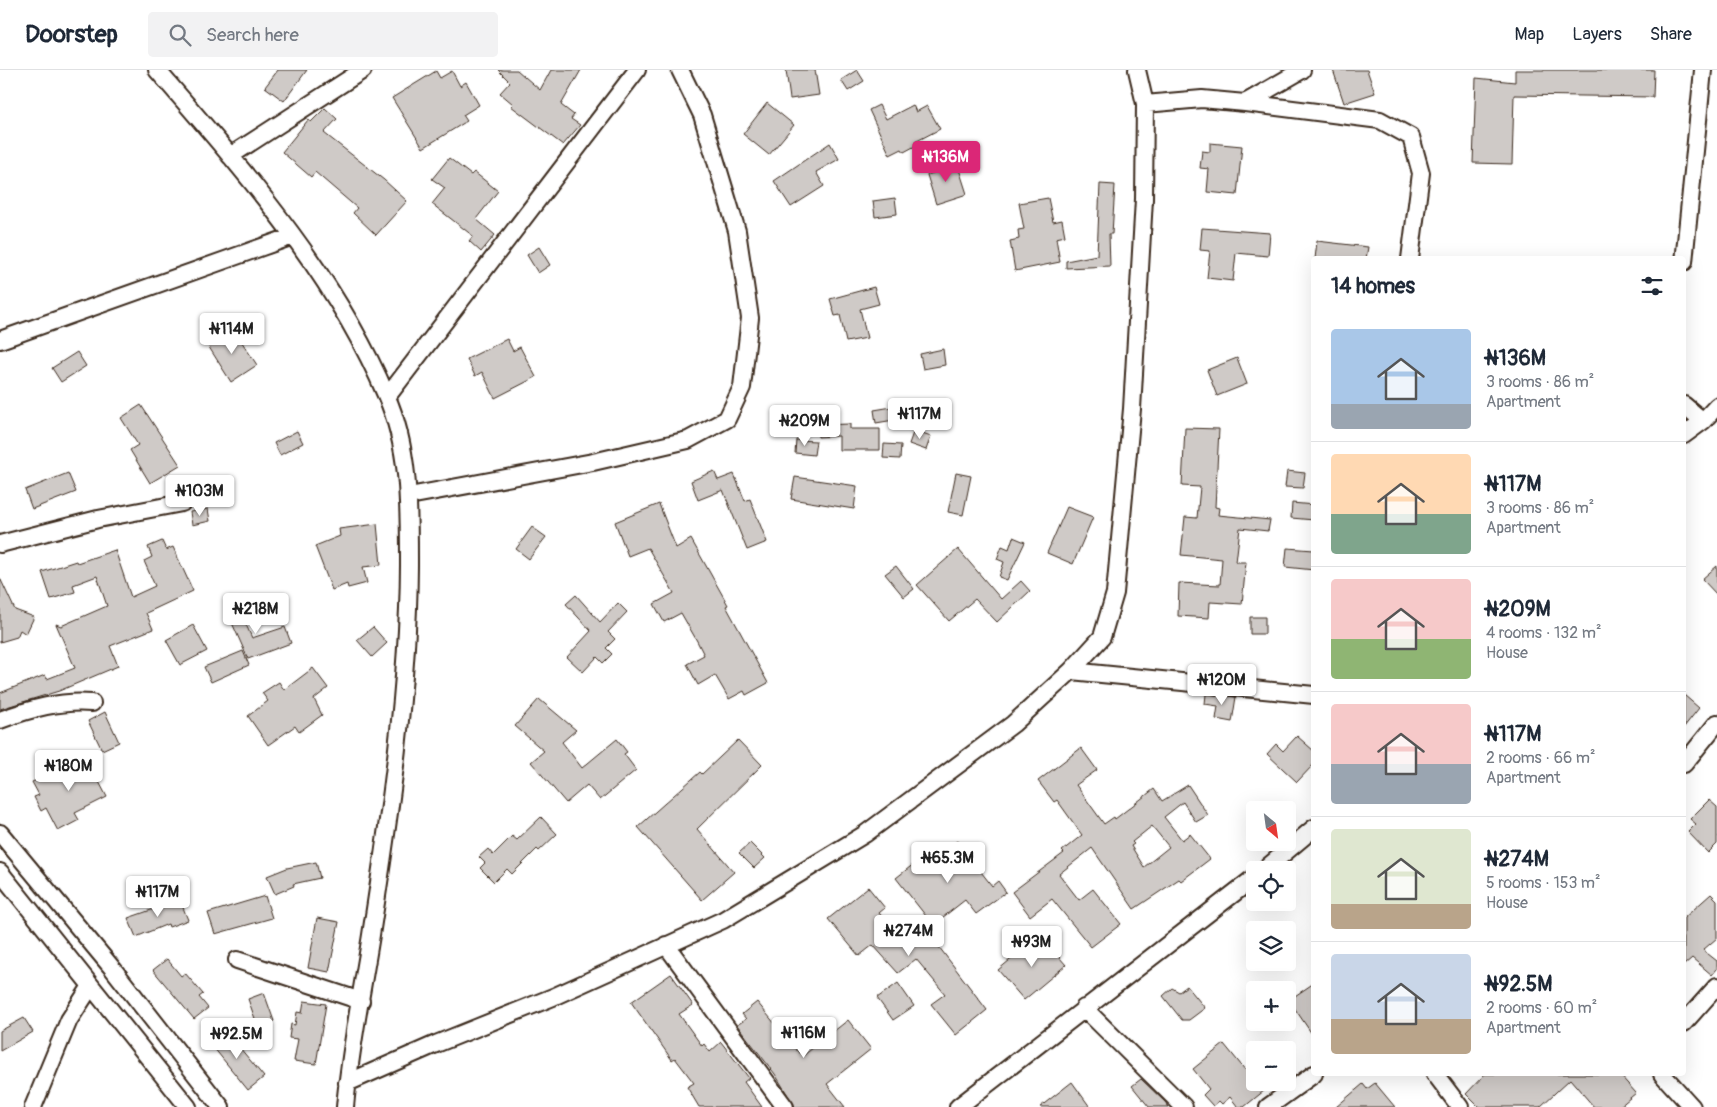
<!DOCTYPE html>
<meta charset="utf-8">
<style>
body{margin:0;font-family:Pangolin,sans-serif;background:#f2f2f3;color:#1f2937;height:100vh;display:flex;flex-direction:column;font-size:19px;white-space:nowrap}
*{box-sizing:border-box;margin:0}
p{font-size:16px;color:#747a83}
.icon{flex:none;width:28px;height:28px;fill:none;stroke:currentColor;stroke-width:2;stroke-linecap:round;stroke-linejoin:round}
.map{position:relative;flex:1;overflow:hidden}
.drawer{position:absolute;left:1311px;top:186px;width:375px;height:820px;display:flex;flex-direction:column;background:#fff;border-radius:5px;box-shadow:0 5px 20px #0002}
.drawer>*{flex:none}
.needle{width:32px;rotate:151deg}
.controls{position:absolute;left:1246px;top:731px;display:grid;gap:10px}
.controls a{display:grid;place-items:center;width:50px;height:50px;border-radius:5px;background:#fff;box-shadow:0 5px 20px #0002;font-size:25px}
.price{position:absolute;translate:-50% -42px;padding:0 11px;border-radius:5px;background:#fff;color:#222;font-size:16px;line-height:32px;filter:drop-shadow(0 1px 2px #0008)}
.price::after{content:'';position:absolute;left:50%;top:30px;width:15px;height:11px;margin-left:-8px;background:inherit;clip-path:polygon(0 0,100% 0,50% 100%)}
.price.current{background:#db2777;color:#fff}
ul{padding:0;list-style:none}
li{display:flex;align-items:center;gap:15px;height:125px;padding:0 20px}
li+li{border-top:1px solid #e0e1e3}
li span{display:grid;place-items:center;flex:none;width:140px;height:100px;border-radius:5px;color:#555}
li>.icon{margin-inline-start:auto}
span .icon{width:60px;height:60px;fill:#fffc;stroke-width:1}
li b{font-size:21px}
h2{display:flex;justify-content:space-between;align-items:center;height:60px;padding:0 20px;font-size:21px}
header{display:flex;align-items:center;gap:30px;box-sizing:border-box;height:70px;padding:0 25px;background:#fff;border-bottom:1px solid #e0e1e3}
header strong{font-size:24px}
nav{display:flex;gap:28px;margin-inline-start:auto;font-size:18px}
.search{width:350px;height:45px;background:#f2f2f3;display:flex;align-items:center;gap:12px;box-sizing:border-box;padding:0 18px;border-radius:5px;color:#747a83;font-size:19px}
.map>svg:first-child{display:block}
</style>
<header>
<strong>Doorstep</strong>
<div class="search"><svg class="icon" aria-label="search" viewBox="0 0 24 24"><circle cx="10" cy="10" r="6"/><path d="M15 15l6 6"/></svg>Search here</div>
<nav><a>Map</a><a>Layers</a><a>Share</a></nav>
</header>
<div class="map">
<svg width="1717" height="1037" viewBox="0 0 1717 1037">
<rect width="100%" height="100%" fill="#fff"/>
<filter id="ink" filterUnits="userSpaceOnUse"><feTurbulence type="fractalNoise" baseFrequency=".02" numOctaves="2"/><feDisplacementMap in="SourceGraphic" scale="10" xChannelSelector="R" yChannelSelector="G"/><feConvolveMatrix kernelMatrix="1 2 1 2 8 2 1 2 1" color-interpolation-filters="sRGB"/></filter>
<g filter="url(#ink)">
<path fill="#cfcac7" stroke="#3b2a1e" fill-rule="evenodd" d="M278 0H307L284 31 265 17Z
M498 0H517L540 20 551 0H581L561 35 574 45 571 49 580 55 563 75 511 36 513 34 500 23 510 12Z
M786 0H815L819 25 790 29Z
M857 0 864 11 848 21 841 10Z
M1333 0H1367L1375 23 1344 33Z
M1515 0H1654L1653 27 1514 25 1512 94 1473 93 1476 8 1515 12Z
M436 1 440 8 452 1 460 16 466 12 479 35 463 45 467 51 423 78 392 28Z
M767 33 794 55 769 85 743 64Z
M879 35 886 49 913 35 916 42 927 36 940 59 915 72 917 75 904 82 902 79 890 85 869 40Z
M325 38 337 49 324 63 384 110 407 131 376 165 353 143 357 138 315 102 311 107 282 82 308 50 311 52Z
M830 73 839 89 816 102 824 116 791 137 774 111Z
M1210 73 1242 76 1237 125 1207 122 1209 99 1200 98 1202 81 1210 82Z
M449 88 471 105 474 102 498 121 476 149 495 165 481 182 469 171 473 166 432 134 445 118 432 109Z
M947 91 949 99 958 96 967 124 936 134 927 105 936 102 934 95Z
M1100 114 1115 115 1112 164H1109L1110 196 1066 198V191L1097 185Z
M895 128 897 144 875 147 873 131Z
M1048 128 1053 152 1062 150 1065 166 1056 168 1060 192 1015 201 1010 171 1019 169 1018 160 1024 159 1019 133Z
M1202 158 1270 163 1268 186 1236 183 1233 211 1207 208 1210 181 1200 180Z
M1317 171 1368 177 1366 189H1315Z
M539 177 550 195 538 203 527 185Z
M874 217 879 234 860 239 867 268 846 272 840 245 835 246 830 229Z
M232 257 257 295 231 312 207 274Z
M507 269 513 281 520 277 536 307 495 328 482 302 475 306 467 289Z
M943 279 945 295 923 299 920 284Z
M77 282 86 296 61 312 52 298Z
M1237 288 1247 314 1217 326 1207 300Z
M910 334 912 347 876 353 874 340Z
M141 335 180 395 150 413 130 380 138 375 121 348Z
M850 354V359H880V380H839V366L818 367 817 355Z
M1185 358 1219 359 1215 437 1219 438 1218 445 1270 450 1268 461 1240 458 1236 492H1246L1242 534 1210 532 1209 548 1178 546 1179 513 1220 515 1222 489 1181 485 1185 447 1197 448 1200 417 1182 416Z
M914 360 931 366 926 380 909 374Z
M297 361 303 373 280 385 274 373Z
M796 370 816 371 814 385 795 383Z
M884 374 901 375 900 389 883 388Z
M714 401 718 410 734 404 745 431 750 429 767 472 747 480 723 420 698 430 691 411Z
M1287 401 1305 403 1303 418 1285 417Z
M68 403 76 422 32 439 25 420Z
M956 403 971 406 963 445 948 442Z
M795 407 857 416 854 439 791 429Z
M1292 433 1314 435V450L1291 448Z
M659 434 676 478 691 469 728 535 726 536 768 613 746 625 744 621 729 629 715 605 698 615 687 594 704 585 697 571 681 543 664 552 654 534 674 523 648 478 628 486 615 452Z
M1067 437 1093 447 1073 494 1047 483Z
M208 439 210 451 192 455 190 442Z
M377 454 381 495 363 497 367 513 348 518 347 514 332 520 315 476 340 466 339 459Z
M532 457 546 467 529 489 516 479Z
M1013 467 1025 472 1007 510 999 507 1004 492 997 489 1002 476 1009 479Z
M162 471 166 480 173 477 193 521 146 543 153 559 110 576 118 596 59 621 0 639V623L45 605 47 609 75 598 56 554 61 556 107 536 97 506 73 515 75 522 51 529 42 502 76 491 77 493 115 480 131 527 155 516 144 491 152 487 148 477Z
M1287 478 1314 480V500L1285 497Z
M958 479 1001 529 1021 511 1030 521 997 552 975 529 949 551 917 515Z
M896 496 914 519 904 527 885 504Z
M1717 496V525L1702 509Z
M0 508 15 540 34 547 26 564 20 560 17 567 0 572Z
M576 525 600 552 618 533 627 542 608 562 615 569 606 578 612 584 603 593 597 587 583 602 567 587 591 561 566 534Z
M236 532 252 568 285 557 291 573 248 589 225 537Z
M1250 547H1265V564H1250Z
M193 555 207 581 180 595 166 570Z
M373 557 387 573 372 587 357 570Z
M243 581 249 595 211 612 204 597Z
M313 598 328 618 314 629 322 645 299 662 295 656 268 675 248 646 268 631 262 623 279 612 284 620Z
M1206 624 1236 627 1232 652 1216 649 1218 636 1205 634Z
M1684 625 1699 638 1684 657Z
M539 629 576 660 562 672 582 698 617 669 627 682 624 684 636 700 600 730 587 715 566 733 531 692 544 681 515 656Z
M105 642 119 672 102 680 88 651Z
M1297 666 1314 681V694L1297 712 1267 684 1276 674 1283 681Z
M738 670 762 695 697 759 734 802 702 830 638 757 700 702 702 704Z
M1081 678 1097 700 1076 715 1104 754 1114 747 1115 749 1154 719 1162 731 1188 715 1208 745 1196 752 1183 732 1164 747 1182 770 1190 764 1210 789 1181 811 1179 809 1134 839 1092 778 1059 804 1079 830 1093 819 1121 854 1091 877 1052 829 1030 846 1012 822 1064 783 1062 781 1082 765 1057 730 1054 732 1038 711ZM1152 756 1169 777 1144 797 1131 776 1134 774 1132 772Z
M86 687 107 727 75 743 79 750 58 761 46 738 41 741 34 727 39 725 32 712Z
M1709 730 1717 737V774L1708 783 1688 762 1696 754 1690 749Z
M541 747 557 764 539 781 537 779 512 804 507 799 494 812 480 798 485 793 479 787 488 779 493 785 512 766 517 770Z
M957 771 992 816 998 811 1006 822 976 844 965 830 933 855 896 808 929 782 934 789Z
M750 773 765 788 754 798 739 783Z
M316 792 320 808 293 814 294 816 275 824 267 806 287 798Z
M868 817 885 838 879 843 903 872 923 856 987 940 956 965 931 934 945 924 916 889 898 903 873 875 859 886 828 849Z
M1711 824 1717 830V868L1703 880 1717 891V899L1712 905 1692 888 1684 895V848Z
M265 826 272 848 215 864 208 843Z
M180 830 188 850 169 857 168 854 136 867 128 848Z
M317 848 339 852 329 902 308 898Z
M1040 865 1066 895 1024 930 998 900Z
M167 889 181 906 185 903 203 924 199 927 208 938 194 949 153 900Z
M671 904 693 935 679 944 702 976 704 974 710 982 721 972 749 1008 744 1012 762 1037H699L687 1017 694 1013 675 988 672 990 631 932Z
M898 913 914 936 893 950 877 928Z
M1314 913V967L1289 930Z
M1187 916 1205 938 1189 950H1182L1163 926 1172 918 1179 922Z
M264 923 274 951 258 957 248 929Z
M304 931 326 934 316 994 294 991 298 969 289 968 291 954 295 955 297 942 302 943Z
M757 932 799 983 802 981 804 985 848 950 871 979 827 1014 845 1037H795L775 1004 737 955 746 949 742 944Z
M24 948 33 962 0 981V961Z
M225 960 264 1007 248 1020 209 972Z
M1224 974 1255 1012H1275L1244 1037H1238L1230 1027 1222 1034 1219 1031 1213 1036 1203 1025 1209 1019 1193 999Z
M1485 1004H1619L1636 1023 1619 1037H1594L1570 1009 1540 1037H1479L1466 1024Z
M1141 1009 1165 1032 1169 1037H1149L1132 1016Z
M1072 1012 1090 1037H1040Z
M1375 1013 1395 1037H1336L1363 1014 1367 1019Z"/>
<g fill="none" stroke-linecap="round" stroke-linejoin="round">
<g stroke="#3b2a1e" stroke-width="20">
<path id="minor" d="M157 0C243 100 334 202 386 325 410 379 409 438 409 496 408 619 390 743 371 865 362 922 350 979 345 1037
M1245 33 1302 0
M1145 34 1202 29 1245 33 1380 50 1411 67 1421 103 1410 189
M230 86 363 0
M1684 192 1703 0
M0 270 293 166
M387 327 637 0
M1684 335 1703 351
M1684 365 1703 351 1717 336
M409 426 593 392 688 370 727 349 742 317 750 248 737 161 702 45 680 0
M0 474 98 449 182 433
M1071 601 1314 625
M0 650C30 639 61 630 92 633
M1684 694 1717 653
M0 763 113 899 221 1037
M1264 800 1314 758
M0 802 188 1037
M666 875 785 1037
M237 890 361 931
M1084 938 1184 1037
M1684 953 1717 916
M1435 1004 1460 1037
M1662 1004 1692 1037
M347 1013 436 974 553 927 723 850 865 764 1013 654 1071 601 1102 567 1115 523 1132 339 1144 129 1145 34 1137 0
M33 1037 69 950 91 916
M958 1037 1255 807
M1268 1037 1314 1004"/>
</g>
<use href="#minor" stroke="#fff" stroke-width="16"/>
</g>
</g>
</svg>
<div class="controls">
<a><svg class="needle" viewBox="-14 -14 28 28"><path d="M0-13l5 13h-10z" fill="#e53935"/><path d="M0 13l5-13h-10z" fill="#747a83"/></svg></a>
<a><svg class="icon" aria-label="locate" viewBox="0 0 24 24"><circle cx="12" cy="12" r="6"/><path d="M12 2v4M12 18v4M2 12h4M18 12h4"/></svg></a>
<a><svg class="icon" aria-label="layers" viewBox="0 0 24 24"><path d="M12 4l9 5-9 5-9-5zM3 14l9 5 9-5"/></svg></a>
<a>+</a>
<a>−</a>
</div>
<b class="price current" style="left:946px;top:113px">₦136M</b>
<b class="price" style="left:232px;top:285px">₦114M</b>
<b class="price" style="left:920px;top:370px">₦117M</b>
<b class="price" style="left:805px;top:377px">₦209M</b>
<b class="price" style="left:200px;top:447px">₦103M</b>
<b class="price" style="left:256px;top:565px">₦218M</b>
<b class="price" style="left:1222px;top:636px">₦120M</b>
<b class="price" style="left:69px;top:722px">₦180M</b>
<b class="price" style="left:948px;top:814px">₦65.3M</b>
<b class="price" style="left:158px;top:848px">₦117M</b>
<b class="price" style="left:909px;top:887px">₦274M</b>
<b class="price" style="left:1032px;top:898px">₦93M</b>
<b class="price" style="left:804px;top:989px">₦116M</b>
<b class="price" style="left:237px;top:990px">₦92.5M</b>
<section class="drawer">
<h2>14 homes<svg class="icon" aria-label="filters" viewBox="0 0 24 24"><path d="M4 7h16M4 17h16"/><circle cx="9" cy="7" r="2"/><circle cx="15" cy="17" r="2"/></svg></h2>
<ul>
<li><span style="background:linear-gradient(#a9c7e8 75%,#9aa5b1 0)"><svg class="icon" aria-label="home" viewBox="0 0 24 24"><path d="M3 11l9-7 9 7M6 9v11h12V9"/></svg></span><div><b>₦136M</b><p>3 rooms · 86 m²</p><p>Apartment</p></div></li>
<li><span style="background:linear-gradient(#ffd9b3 60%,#7fa58c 0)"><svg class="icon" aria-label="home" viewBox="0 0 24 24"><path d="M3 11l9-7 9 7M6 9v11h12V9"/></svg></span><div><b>₦117M</b><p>3 rooms · 86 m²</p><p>Apartment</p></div></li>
<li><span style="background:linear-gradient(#f6c9c9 60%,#8fb573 0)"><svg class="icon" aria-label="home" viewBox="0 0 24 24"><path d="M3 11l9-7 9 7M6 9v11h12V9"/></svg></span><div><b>₦209M</b><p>4 rooms · 132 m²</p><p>House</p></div></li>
<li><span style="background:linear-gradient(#f6c9c9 60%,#9aa5b1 0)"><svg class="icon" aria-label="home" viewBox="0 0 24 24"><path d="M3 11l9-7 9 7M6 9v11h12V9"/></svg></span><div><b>₦117M</b><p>2 rooms · 66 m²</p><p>Apartment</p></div></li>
<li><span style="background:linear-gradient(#dfe7d0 75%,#b9a48a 0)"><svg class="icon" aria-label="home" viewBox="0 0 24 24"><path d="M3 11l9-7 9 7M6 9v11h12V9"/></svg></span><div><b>₦274M</b><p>5 rooms · 153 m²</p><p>House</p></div></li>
<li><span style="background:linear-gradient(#c9d6e8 65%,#b9a48a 0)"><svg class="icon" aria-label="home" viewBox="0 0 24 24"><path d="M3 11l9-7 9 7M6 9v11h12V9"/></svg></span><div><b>₦92.5M</b><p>2 rooms · 60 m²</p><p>Apartment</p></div></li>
</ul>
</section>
</div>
